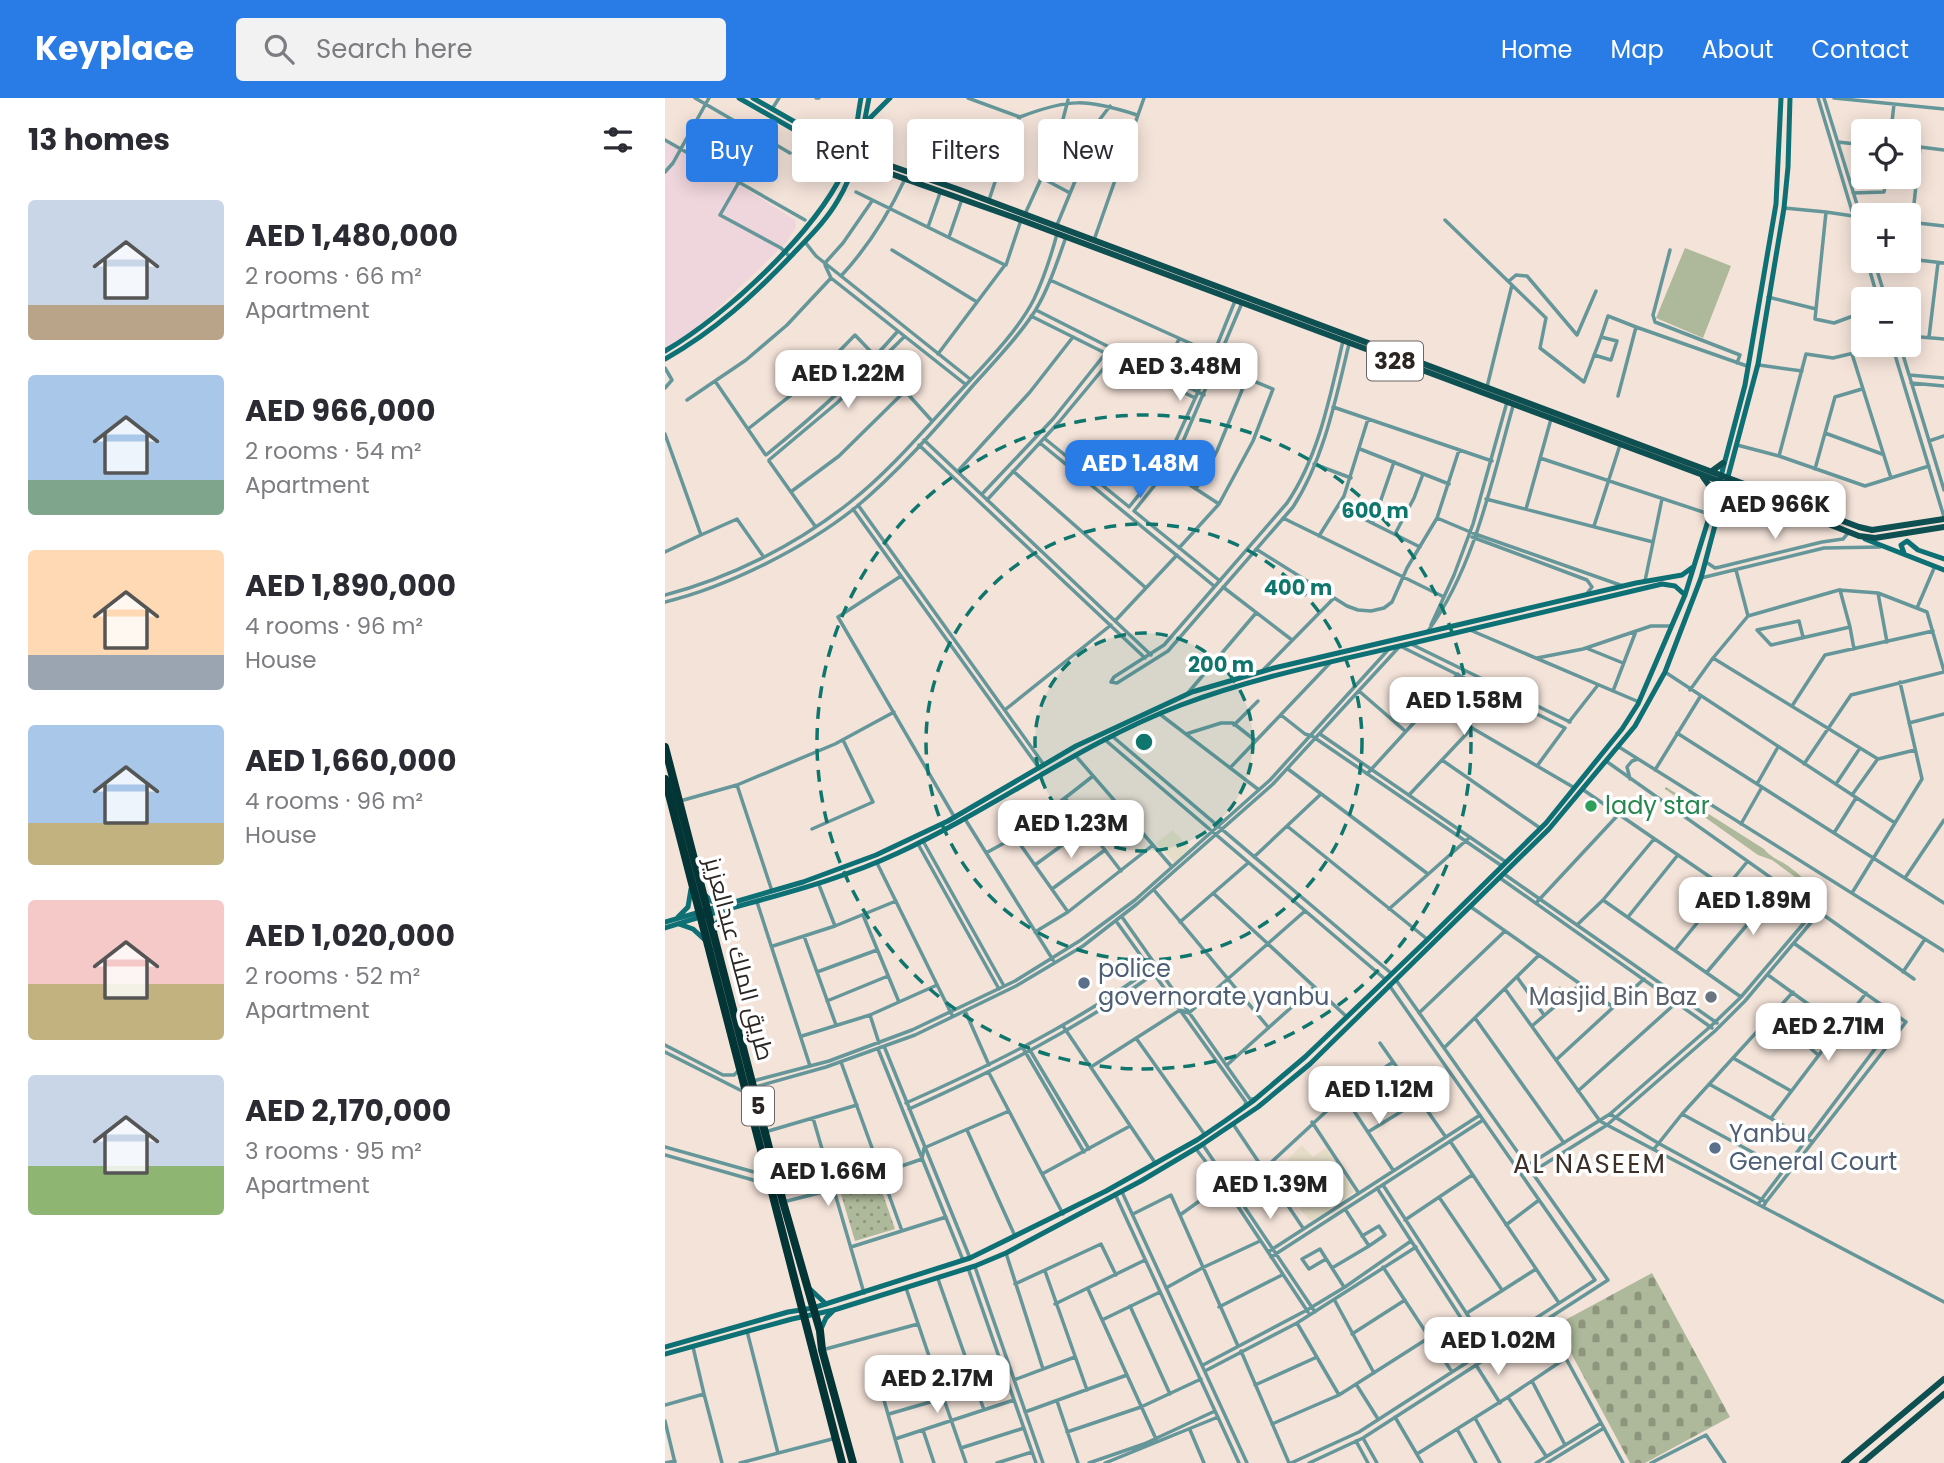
<!DOCTYPE html>
<meta charset="utf-8">
<style>
body{margin:0;font-family:Poppins,Cairo,sans-serif;background:#f2f2f3;color:#2b2b33;height:100vh;display:flex;flex-direction:column;font-size:26px;white-space:nowrap}
*{box-sizing:border-box;margin:0}
p{font-size:23px;color:#7c7c81}
.icon{flex:none;width:38px;height:38px;fill:none;stroke:currentColor;stroke-width:2;stroke-linecap:round;stroke-linejoin:round}
.map{position:relative;flex:1;overflow:hidden}
.details{display:flex;flex-direction:column;background:#fff;width:665px}
.details>*{flex:none}
.banner{position:absolute;left:21px;top:21px;width:665px;height:63px;display:flex;gap:14px}
.fabs{position:absolute;left:1186px;top:21px;display:grid;gap:14px}
.fabs a{display:grid;place-items:center;width:70px;height:70px;border-radius:7px;background:#fff;box-shadow:0 4px 18px #0003;font-size:35px}
.price{position:absolute;translate:-50% -60px;padding:0 16px;border-radius:14px;background:#fff;color:#222;font-size:23px;line-height:46px;filter:drop-shadow(0 2px 4px #0008)}
.price::after{content:'';position:absolute;left:50%;top:42px;width:21px;height:16px;margin-left:-10px;background:inherit;clip-path:polygon(0 0,100% 0,50% 100%)}
.price.current{background:#297be6;color:#fff}
ul{padding:0;list-style:none}
li{display:flex;align-items:center;gap:21px;height:175px;padding:0 28px}
li span{display:grid;place-items:center;flex:none;width:196px;height:140px;border-radius:7px;color:#555}
li>.icon{margin-inline-start:auto}
span .icon{width:84px;height:84px;fill:#fffc;stroke-width:1}
li b{font-size:30px}
h2{display:flex;justify-content:space-between;align-items:center;height:84px;padding:0 28px;font-size:30px}
.pill{padding:0 24px;border-radius:7px;background:#fff;box-shadow:0 4px 18px #0003;font-size:24px;line-height:63px}
.pill.current{background:#297be6;color:#fff}
header{display:flex;align-items:center;gap:42px;box-sizing:border-box;height:98px;padding:0 35px;background:#297be6;color:#fff}
header strong{font-size:33px}
nav{display:flex;gap:38px;margin-inline-start:auto;font-size:24px}
.search{width:490px;height:63px;background:#f2f2f3;display:flex;align-items:center;gap:18px;box-sizing:border-box;padding:0 24px;border-radius:7px;color:#7c7c81;font-size:26px}
main{display:flex;flex:1;min-height:0}
.map>svg:first-child{display:block}
</style>
<header>
<strong>Keyplace</strong>
<div class="search"><svg class="icon" aria-label="search" viewBox="0 0 24 24"><circle cx="10" cy="10" r="6"/><path d="M15 15l6 6"/></svg>Search here</div>
<nav><a>Home</a><a>Map</a><a>About</a><a>Contact</a></nav>
</header>
<main>
<section class="details">
<h2>13 homes<svg class="icon" aria-label="filters" viewBox="0 0 24 24"><path d="M4 7h16M4 17h16"/><circle cx="9" cy="7" r="2"/><circle cx="15" cy="17" r="2"/></svg></h2>
<ul>
<li><span style="background:linear-gradient(#c9d6e8 75%,#b9a48a 0)"><svg class="icon" aria-label="home" viewBox="0 0 24 24"><path d="M3 11l9-7 9 7M6 9v11h12V9"/></svg></span><div><b>AED 1,480,000</b><p>2 rooms · 66 m²</p><p>Apartment</p></div></li>
<li><span style="background:linear-gradient(#a9c7e8 75%,#7fa58c 0)"><svg class="icon" aria-label="home" viewBox="0 0 24 24"><path d="M3 11l9-7 9 7M6 9v11h12V9"/></svg></span><div><b>AED 966,000</b><p>2 rooms · 54 m²</p><p>Apartment</p></div></li>
<li><span style="background:linear-gradient(#ffd9b3 75%,#9aa5b1 0)"><svg class="icon" aria-label="home" viewBox="0 0 24 24"><path d="M3 11l9-7 9 7M6 9v11h12V9"/></svg></span><div><b>AED 1,890,000</b><p>4 rooms · 96 m²</p><p>House</p></div></li>
<li><span style="background:linear-gradient(#a9c7e8 70%,#c2b280 0)"><svg class="icon" aria-label="home" viewBox="0 0 24 24"><path d="M3 11l9-7 9 7M6 9v11h12V9"/></svg></span><div><b>AED 1,660,000</b><p>4 rooms · 96 m²</p><p>House</p></div></li>
<li><span style="background:linear-gradient(#f6c9c9 60%,#c2b280 0)"><svg class="icon" aria-label="home" viewBox="0 0 24 24"><path d="M3 11l9-7 9 7M6 9v11h12V9"/></svg></span><div><b>AED 1,020,000</b><p>2 rooms · 52 m²</p><p>Apartment</p></div></li>
<li><span style="background:linear-gradient(#c9d6e8 65%,#8fb573 0)"><svg class="icon" aria-label="home" viewBox="0 0 24 24"><path d="M3 11l9-7 9 7M6 9v11h12V9"/></svg></span><div><b>AED 2,170,000</b><p>3 rooms · 95 m²</p><p>Apartment</p></div></li>
</ul>
</section>
<div class="map">
<svg width="1279" height="1365" viewBox="0 0 1279 1365">
<defs>
<pattern id="grass-tufts" width="24" height="20" patternUnits="userSpaceOnUse" patternTransform="scale(1.75)"><rect width="24" height="20" fill="#adb99a"/><path d="M3 7l-1-3M5 7V3M7 7l1-3M15 17l-1-3M17 17v-4M19 17l1-3" fill="none" stroke="#8d967d"/></pattern>
<pattern id="cemetery-stones" width="16" height="16" patternUnits="userSpaceOnUse" patternTransform="scale(1.75)"><rect width="16" height="16" fill="#adb99a"/><path d="M2 7V4a2 2 0 0 1 4 0v3zM10 15v-3a2 2 0 0 1 4 0v3z" fill="#8d967d"/></pattern>
<pattern id="park-dots" width="8" height="8" patternUnits="userSpaceOnUse" patternTransform="scale(1.75)"><rect width="8" height="8" fill="#adb99a"/><path d="M2 2h.1M6 6h.1" fill="none" stroke="#8d967d" stroke-width="1.8" stroke-linecap="round"/></pattern>
</defs>
<rect width="100%" height="100%" fill="#f4e3d9"/>
<path fill="#efd5dc" d="M0 44 62 79 130 122 131 129 120 146 30 232 0 252Z"/>
<path fill="#e5ddc7" d="M508 732 526 751 510 765 491 745Z
M637 1047 648 1059 661 1050 689 1094 647 1123 644 1122 636 1112 611 1073Z"/>
<path fill="url(#grass-tufts)" d="M1001 689 1099 751C1107 761 1118 763 1127 771 1134 776 1138 781 1146 785L1144 789 1107 762 1093 757 1000 691Z"/>
<path fill="url(#cemetery-stones)" d="M987 1175 1065 1319 980 1365H965L891 1227Z"/>
<path fill="url(#park-dots)" d="M213 1082 230 1131 190 1143 175 1093Z"/>
<path fill="#adb99a" d="M1020 150 1066 168 1038 240 991 220Z
M895 888 901 896 887 909 885 906 881 909 875 901 880 900Z
M654 1072 662 1086 648 1095 639 1082Z"/>
<g fill="none" stroke-linecap="round" stroke-linejoin="round">
<path stroke="#65979a" stroke-width="3.5" d="M30 0 125 55
M151 0H154
M303 0 355 19 348 30 324 102
M1153 0 1199 153
M1159 0 1199 129
M1169 0 1279 11
M107 11 114 0
M355 19C404 0 422 1 472 17
M1226 33 1229 6
M0 42 140 122
M1173 44 1199 47
M391 48 419 59
M0 74 8 65 44 0
M377 80 405 95
M74 84 55 117 116 150 125 159
M191 94 340 167 273 256
M1188 95 1219 94 1222 79
M1119 110 1161 114 1150 221 1169 225 1199 214
M1161 114 1188 118
M360 116 391 48 403 2
M780 122 847 187 822 289
M1244 124 1279 128
M1247 125 1255 49 1279 52
M392 127 420 59 426 33 445 8
M263 129 275 95
M284 139 297 101
M429 142 479 0
M140 144 151 158 305 281
M227 152 312 204
M1005 152 988 217 990 224 1075 257 1072 265
M1244 161 1279 165
M1202 163 1213 201
M1209 163 1221 201
M160 165 178 145 207 103
M160 167 166 180 300 286
M341 167 356 122
M176 178C204 148 223 117 240 81
M385 182 549 256
M844 183 851 177 862 178 912 237 931 193
M847 187 881 220 875 250 919 284 936 239 952 243 946 262 929 257
M1103 199 1151 211
M371 212 539 297
M366 218 530 300
M1244 238 1279 241
M936 239 943 218 971 229
M1264 239 1273 165
M678 243C665 298 654 358 622 405L499 547 449 579 446 584 452 585 503 553 628 409C659 361 671 300 684 246
M1222 247 1168 260 1141 256 1114 358 1200 388 1264 368
M1227 247 1279 419
M1235 247 1279 392
M1187 256 1226 380
M215 265 267 323
M1094 267 1137 273
M0 270 7 282 0 290
M498 276 514 241
M1244 277 1279 280
M50 283 100 356
M1246 285 1279 288
M953 298 971 229 1082 268
M22 302 81 262 122 227 166 180
M668 309 827 363
M83 331 149 279 190 237 211 259
M1160 335 1217 356
M0 336 36 437 0 454
M379 340 463 408
M259 342 486 557
M1264 343 1279 338
M375 345 549 488
M254 347 480 560
M1072 347 1114 358
M695 351 784 386
M101 357C148 319 193 279 233 233
M875 360 1044 416
M104 362 173 304 239 239
M104 363 150 428
M649 366 686 380
M1150 371 1170 299 1197 291
M502 372 554 406
M293 373 365 294 408 239
M348 373 481 490
M531 391 552 353 582 280
M127 393 174 358 240 293
M317 396 388 321 440 256
M821 401 988 444
M322 402 394 324 448 259
M193 407 379 667
M673 408 755 449
M464 409 498 367 507 351 533 294 570 203
M188 411 374 670
M861 411 886 321
M469 413 502 372 519 341 577 205
M469 413 555 483
M618 420 779 499
M772 420 810 436 958 488
M708 425 729 364
M929 428 955 347
M730 436 749 400 758 376
M36 437 72 421 98 458
M654 438 679 398 703 321
M807 439 922 482 927 489 923 494
M514 450 554 406 588 343 608 291 552 268
M591 451 682 508 693 512 706 513 719 510 727 504 742 470 772 420 794 352
M1041 464 1050 470 1055 469 1157 444 1178 441 1184 434
M1071 472 1083 518
M236 478 173 519 290 720
M1036 480 1159 450 1215 449
M980 483 997 401
M558 489 627 542
M1213 495 1222 544
M0 497C65 480 131 447 184 405 221 376 254 338 285 304 312 274 351 237 369 201 379 180 386 158 392 136
M0 504C62 489 140 450 190 410 232 375 270 332 305 291 327 266 352 241 370 213 384 190 392 164 401 139
M1252 510 1270 468
M450 523 512 457
M766 527 789 477 808 426 842 304
M1185 529 1189 551
M805 532 974 604
M763 533C809 470 827 383 848 308
M1138 539 1134 523 1092 532 1106 547 1185 529 1175 492
M746 546 905 624
M921 550 958 565
M872 560 918 551 986 528H1006
M1048 560 1213 661 1250 652
M599 571 669 500
M1000 574 1230 725
M1025 592 1048 560 1083 518 1174 492 1213 495 1262 514 1279 573
M694 593 740 633
M948 593 971 533
M522 596 591 515
M766 606 793 576
M1127 608 1160 557 1268 533
M341 611 446 527
M496 617 594 692
M616 617 640 636 647 638 837 768
M904 624 933 587
M1244 625 1279 616
M569 627 593 603
M1012 635 1279 805
M521 636 556 625H568L591 643
M655 636 841 764
M447 638 726 875
M439 641 720 881
M954 649 1279 853
M410 657 507 769
M777 662 875 730
M941 663 1249 881
M1139 666 1186 597 1279 574
M872 668 900 630
M565 670 665 565
M623 671 763 776
M990 672 1035 599
M702 676 766 606 908 689
M965 681 962 669 967 663 973 661
M1092 686 1113 649
M1171 686 1195 650
M72 687 107 793
M917 691 1061 790
M744 697 807 630
M1187 697 1212 662
M400 700 456 773
M15 703 72 687 170 646 229 614
M300 721 388 862
M1076 726 1097 689
M622 728 762 841
M147 731 208 704 178 642
M1169 735 1191 700
M350 739 403 814
M258 743 339 888
M253 746 334 891
M321 755 350 739 428 678
M589 759 656 696
M212 765 287 917
M370 767 422 729
M839 776 1052 925
M835 780 1047 930
M1240 780 1279 722
M154 787 170 828
M387 791 440 752
M489 792 603 929
M548 795 682 919
M1187 795 1257 681 1235 584
M938 802 1076 899
M92 804 145 968
M871 805 953 717
M806 809 948 909
M724 811 805 739
M198 817 234 904
M457 819 575 987 585 1001H589
M963 819 1012 758
M451 823 581 1004 580 1007
M515 824 583 765
M912 827 938 802 989 741
M370 834 403 814 488 747
M139 838 171 927
M108 848 170 828 231 803
M1010 852 1082 764
M152 874 212 852
M1042 874 1115 788
M1238 874 1260 841
M1103 877 1175 929
M852 879 879 917
M840 891 935 1023 942 1027 1050 933 1080 903 1154 815
M162 903 223 878
M301 915 324 967
M754 915 840 833
M1108 916 1153 957
M205 917 214 945
M810 920 899 1045
M398 928 491 1066
M867 928 916 886
M137 938 205 917 272 887
M471 940 540 1037
M715 945 780 1038
M0 947 58 977H69L74 972
M219 948 305 1160
M358 950 419 1054
M779 950 874 857
M213 951 298 1162
M0 954 79 994
M366 954 424 1051
M1068 960 1126 993
M891 962 979 881
M176 964 237 1133
M562 967 649 889
M426 969 515 912 524 915 640 813
M324 975 398 1116
M88 983 164 963 247 932 350 883 416 842 470 802 605 682 723 552
M1044 986 1148 1044
M90 989 161 969 250 937 351 888 418 848 472 806 608 686 735 548 900 630
M913 993 1012 904
M679 998 728 1072
M241 1005C329 966 413 924 491 867
M244 1011C333 971 415 930 494 872
M945 1016 993 1045 1101 1104 1098 1109
M1017 1016 1124 1074
M148 1020 199 1195
M1106 1020 1201 895
M647 1024 693 1094
M568 1026 638 1130
M302 1032 350 1138
M100 1034 192 1007
M703 1034 755 1002
M785 1043 894 1205
M538 1047 650 1214
M0 1049 89 1074H94L99 1069
M531 1051 558 1086 643 1214
M989 1051 1017 1016 1128 894
M0 1057 102 1086
M863 1067 945 1016 1046 928 1076 899 1150 812
M599 1071 679 997 728 964
M867 1074 942 1027 1279 1204
M377 1076 465 1028
M718 1087 824 1250
M712 1090 818 1254
M457 1094 582 1365
M450 1096 574 1365
M774 1099 837 1192
M118 1104 170 1091 257 1061 259 1050 344 1013
M1101 1104 1241 924 1130 846
M1093 1106 1234 919
M468 1116 506 1097 573 1248
M515 1117 558 1086
M740 1122 807 1077
M841 1127 874 1102
M697 1138 714 1128 720 1137 704 1148
M186 1149 281 1119
M603 1154 815 1017
M341 1155 378 1271
M606 1159 818 1022
M661 1161 644 1171 637 1161 655 1151 667 1170 704 1148 680 1111
M310 1169 378 1365
M718 1169 787 1274
M303 1170 371 1365
M667 1170 679 1189
M380 1173 422 1292
M273 1181 319 1312
M350 1186 436 1146 451 1177
M501 1190 537 1170 595 1143
M423 1191 491 1341
M670 1203 709 1275
M390 1206 480 1162
M465 1208 505 1296
M554 1209 617 1177
M802 1215 871 1171
M437 1222 495 1194
M880 1222 958 1365
M632 1225 674 1297
M82 1233 113 1355
M687 1236 740 1202
M157 1252 253 1226
M576 1253 624 1365
M265 1261 301 1365
M538 1267 642 1212 680 1189 746 1143
M811 1267 835 1305
M540 1273 632 1225 751 1149
M349 1282 410 1259
M867 1283 900 1347
M691 1286 713 1321
M590 1287 652 1259
M39 1296 57 1365
M843 1299 881 1358
M392 1303 413 1365
M0 1307 39 1296 28 1249
M360 1314 462 1277
M224 1316 279 1300
M730 1319 757 1365
M810 1320 835 1365
M0 1323 10 1365
M607 1326 674 1297 765 1239
M792 1331 811 1365
M258 1332 269 1365
M525 1332 539 1365
M402 1334 476 1309 536 1281
M698 1340 712 1365
M230 1341 349 1302
M691 1343 703 1365
M296 1350 359 1330
M752 1356 843 1299 901 1260
M0 1365 10 1363
M75 1365 171 1340
M237 1365 212 1278 265 1261 241 1190
M332 1365 367 1354
M424 1365 479 1346 550 1313
M440 1365 553 1319
M626 1365 694 1334 930 1182 724 887
M644 1365 698 1340 943 1182 731 882
M871 1365 936 1325
M882 1365 939 1330
M986 1365 1041 1337 1060 1365"/>
<path stroke="#0d7075" stroke-width="5" d="M74 0 147 42 184 61
M88 0 165 44 186 54
M201 24 225 0
M0 253C62 217 157 129 183 63 191 44 192 20 196 0
M0 261C50 233 89 197 128 156 144 139 161 123 173 102 192 71 197 35 204 0
M1200 441 1279 472
M1239 455 1236 447 1242 443 1253 452 1279 461
M39 796 46 803 57 807
M13 819 23 809 26 791
M0 824 138 784 211 757 283 723 411 648 527 594 609 570 971 485 1017 477 1028 469
M14 826 28 831 40 842
M0 830C78 804 158 790 233 755 330 710 416 645 516 607 591 579 670 563 748 545 831 525 914 505 997 486L1010 488 1020 497
M50 833 51 826 60 814
M146 1192 161 1206
M155 1233 161 1220 169 1212
M0 1249 123 1214 148 1210 305 1160 441 1093 532 1042 560 1023 588 1003 640 959 762 842 881 725 957 631 973 606 1020 497 1051 397 1080 287 1111 106 1116 0
M0 1256 127 1221 169 1212 310 1168 341 1155 476 1083 535 1048 593 1009 645 966 884 731 970 628 1000 574 1036 480 1093 266 1119 110 1123 69 1125 0"/>
<path stroke="#0e4f52" stroke-width="6" d="M186 54 295 92 1194 429 1207 432 1279 421
M184 61 356 122 1054 383 1194 438 1210 440 1279 429
M1047 373 1058 365
M1038 379 1051 397
M1056 403 1075 393
M1179 1365 1279 1281
M1197 1365 1279 1296"/>
<path stroke="#033436" stroke-width="8" d="M0 649 118 1104 155 1233 157 1252 188 1365
M0 681 177 1365"/>
</g>
<circle cx="479" cy="644" r="109" fill="#0f766e" fill-opacity=".12"/>
<g fill="none" stroke="#0f766e" stroke-width="3.5" stroke-dasharray="12 9">
<circle cx="479" cy="644" r="109"/>
<circle cx="479" cy="644" r="218"/>
<circle cx="479" cy="644" r="327"/>
</g>
<circle fill="#2e9e5b" stroke="#fff" stroke-width="2.5" cx="926" cy="708" r="7"/>
<g fill="#5c6f8a" stroke="#fff" stroke-width="2.5">
<circle cx="419" cy="885" r="7"/>
<circle cx="1050" cy="1050" r="7"/>
</g>
<circle fill="#6b7280" stroke="#fff" stroke-width="2.5" cx="1046" cy="899" r="7"/>
<g text-anchor="middle" stroke-width="7" stroke-linejoin="round" paint-order="stroke">
<g fill="#fff" stroke="#6b6765" stroke-width="2">
<rect x="702" y="243.5" width="56" height="39" rx="5"/>
<rect x="77" y="988.5" width="32" height="39" rx="5"/>
</g>
<g font-size="23" font-weight="bold" fill="#2c2623">
<text x="730" y="271">328</text>
<text x="93" y="1016">5</text>
</g>
<g font-size="24" fill="#27864d" stroke="#fff" text-anchor="start">
<text x="940" y="716">lady star</text>
</g>
<g font-size="24" fill="#2c2623" stroke="#fff">
<text transform="translate(74 861) rotate(75)" y="8">طريق الملك عبدالعزيز</text>
</g>
<g font-size="24" fill="#4e5e75" stroke="#fff" text-anchor="start">
<text x="433" y="879">police<tspan x="433" dy="28">governorate yanbu</tspan></text>
<text x="1064" y="1044">Yanbu<tspan x="1064" dy="28">General Court</tspan></text>
</g>
<g font-size="24" fill="#5b616d" stroke="#fff" text-anchor="end">
<text x="1032" y="907">Masjid Bin Baz</text>
</g>
<g font-size="26" letter-spacing="2" fill="#3d3029" stroke="#fff">
<text x="925" y="1075">AL NASEEM</text>
</g>
</g>
<circle cx="479" cy="644" r="10" fill="#0f766e" stroke="#fff" stroke-width="3.5"/>
<g font-size="21" text-anchor="middle" font-weight="bold" fill="#0f766e" stroke="#fff" stroke-width="7" stroke-linejoin="round" paint-order="stroke">
<text x="710" y="420">600 m</text>
<text x="633" y="497">400 m</text>
<text x="556" y="574">200 m</text>
</g>
</svg>
<div class="fabs">
<a><svg class="icon" aria-label="locate" viewBox="0 0 24 24"><circle cx="12" cy="12" r="6"/><path d="M12 2v4M12 18v4M2 12h4M18 12h4"/></svg></a>
<a>+</a>
<a>−</a>
</div>
<b class="price" style="left:515px;top:305px">AED 3.48M</b>
<b class="price" style="left:183px;top:312px">AED 1.22M</b>
<b class="price current" style="left:475px;top:402px">AED 1.48M</b>
<b class="price" style="left:1110px;top:443px">AED 966K</b>
<b class="price" style="left:799px;top:639px">AED 1.58M</b>
<b class="price" style="left:406px;top:762px">AED 1.23M</b>
<b class="price" style="left:1088px;top:839px">AED 1.89M</b>
<b class="price" style="left:1163px;top:965px">AED 2.71M</b>
<b class="price" style="left:714px;top:1028px">AED 1.12M</b>
<b class="price" style="left:163px;top:1110px">AED 1.66M</b>
<b class="price" style="left:605px;top:1123px">AED 1.39M</b>
<b class="price" style="left:833px;top:1279px">AED 1.02M</b>
<b class="price" style="left:272px;top:1317px">AED 2.17M</b>
<div class="banner">
<a class="pill current">Buy</a>
<a class="pill">Rent</a>
<a class="pill">Filters</a>
<a class="pill">New</a>
</div>
</div>
</main>
